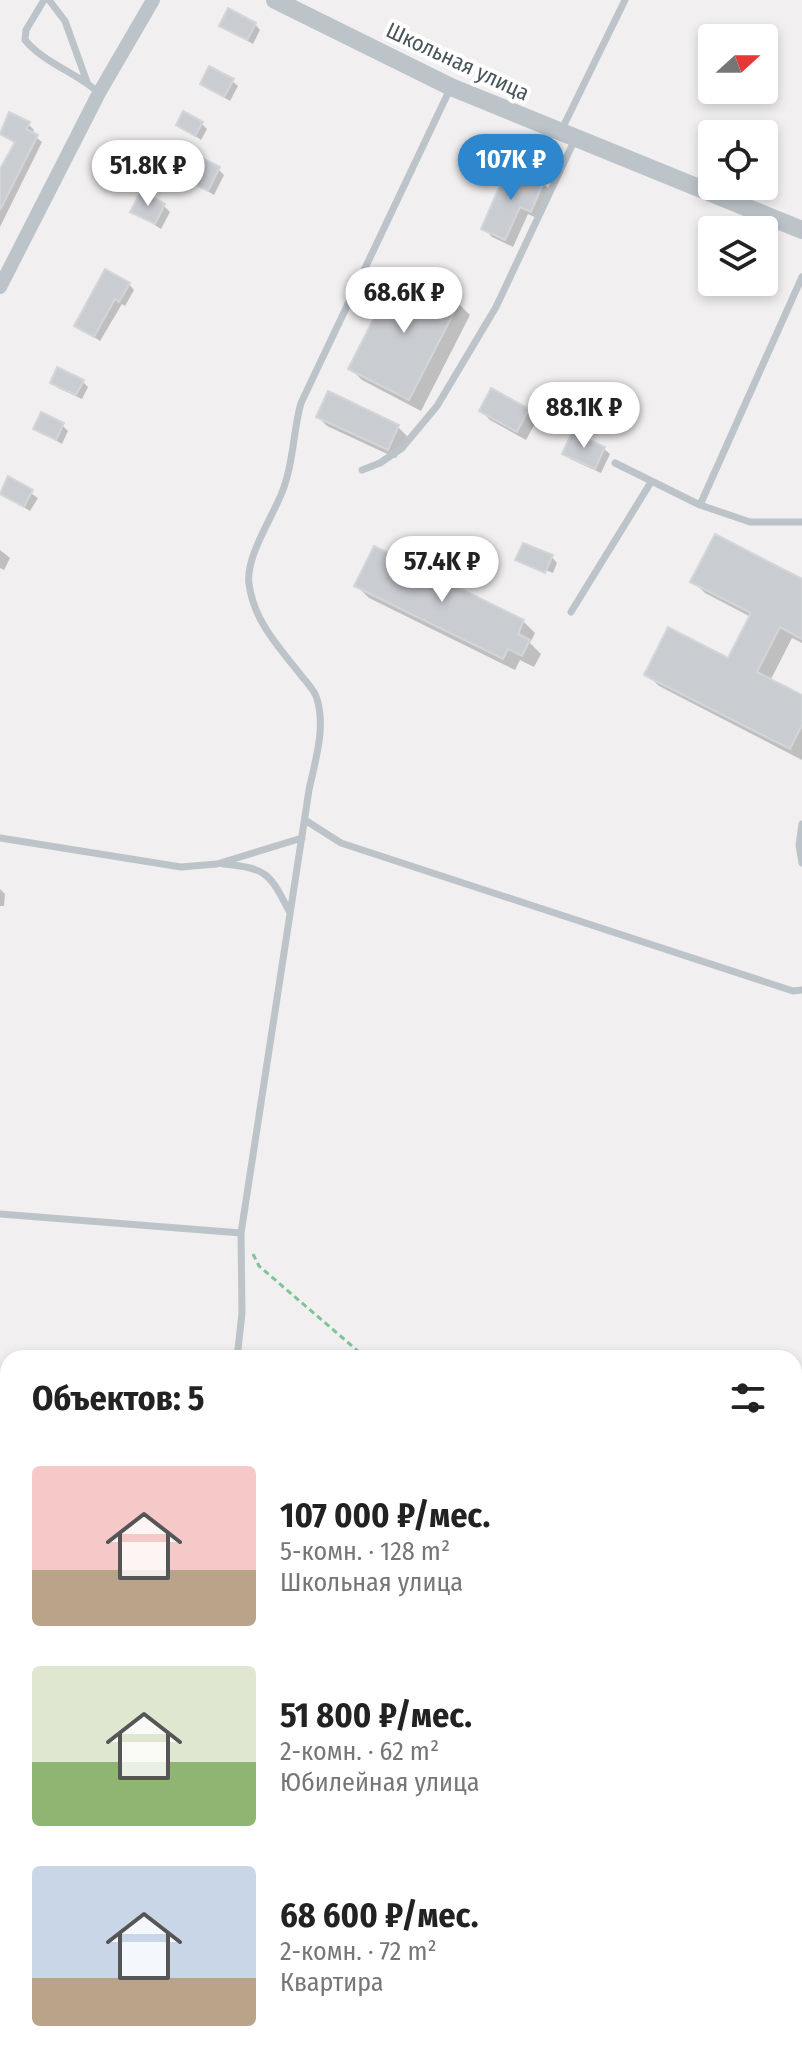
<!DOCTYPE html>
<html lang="ru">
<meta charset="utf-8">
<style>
body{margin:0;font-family:"Fira Sans Condensed",sans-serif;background:#f2f2f2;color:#222;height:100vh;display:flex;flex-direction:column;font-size:30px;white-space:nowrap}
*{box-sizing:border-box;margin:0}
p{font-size:26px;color:#767676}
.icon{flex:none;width:44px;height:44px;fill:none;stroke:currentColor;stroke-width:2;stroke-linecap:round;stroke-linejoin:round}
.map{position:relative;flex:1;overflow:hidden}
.side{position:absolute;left:0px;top:1350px;width:802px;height:712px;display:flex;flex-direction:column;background:#fff;border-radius:24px 24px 0 0;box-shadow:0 4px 12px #0003}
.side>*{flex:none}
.needle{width:52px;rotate:69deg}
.controls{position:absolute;left:698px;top:24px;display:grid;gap:16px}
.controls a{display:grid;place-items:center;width:80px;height:80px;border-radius:8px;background:#fff;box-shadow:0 4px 12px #0003;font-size:40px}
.price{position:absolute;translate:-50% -68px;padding:0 18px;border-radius:28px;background:#fff;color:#222;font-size:26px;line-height:52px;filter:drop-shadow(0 2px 4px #0008)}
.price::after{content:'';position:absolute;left:50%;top:48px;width:24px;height:18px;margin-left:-12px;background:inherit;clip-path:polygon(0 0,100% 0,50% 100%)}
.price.active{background:#2e86cc;color:#fff}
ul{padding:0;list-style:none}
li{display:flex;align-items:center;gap:24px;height:200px;padding:0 32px}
li span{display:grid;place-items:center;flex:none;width:224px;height:160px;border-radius:8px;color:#555}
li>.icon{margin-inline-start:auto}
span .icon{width:96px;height:96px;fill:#fffc;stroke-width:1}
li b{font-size:34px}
h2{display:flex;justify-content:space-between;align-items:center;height:96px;padding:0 32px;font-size:34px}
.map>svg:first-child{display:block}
</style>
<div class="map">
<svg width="802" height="2062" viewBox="0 0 802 2062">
<rect width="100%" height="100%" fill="#f1efef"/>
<path fill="#c2eacc" d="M199 2054H564L554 2062H199Z"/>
<path fill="#0003" d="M255 24 260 30 253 44 221 26Z
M232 81 238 86 230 101 202 84Z
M10 114 28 124 34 130 32 134 42 142 0 227V173L16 144 0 133Z
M178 124H202L207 129 201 140Z
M218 169 224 175 214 195 183 176Z
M543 183 551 191 539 219 528 214 513 247 492 237 484 229Z
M164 206 170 212 161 229 133 211Z
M129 284 134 290 125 306 122 304 100 341 77 325Z
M458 303 470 315 421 411 362 380 350 368Z
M82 381 88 387 82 399 58 388 52 382Z
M492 391 528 411 537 420 526 440 490 420 481 411Z
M329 394 398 427 407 436 396 458 327 426 318 417Z
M62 425 68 431 62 444 35 428Z
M573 434 604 449 610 454 601 473 570 459 564 453Z
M9 479 38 498 30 511 1 493Z
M0 550 10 558 4 570 0 568Z
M552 557 557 563 553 573 522 560V563L518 559Z
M693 581H802V643L792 638 770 681 802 698V760L659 686 647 674 729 660 751 617 705 593Z
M357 586 523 621 535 633 530 643 541 654 534 667 520 660 515 670 369 598Z
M0 889 5 894 4 906H0Z"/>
<path fill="#c9ccd1" stroke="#d3d6d9" stroke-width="2" d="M228 8 256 23 247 40 219 26Z
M209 66 234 79 224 97 200 84Z
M183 111 203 122 195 136 176 125Z
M9 112 30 122 26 129 38 135 0 210V169L15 142 0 134Z
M192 153 220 167 208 191 180 177Z
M508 167 544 181 531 212 520 207 505 240 481 229Z
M141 191 165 204 155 224 130 212Z
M105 269 130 283 119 302 115 299 94 337 74 326Z
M399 269 460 301 409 400 348 369Z
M57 367 84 380 76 395 50 383Z
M491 388 529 409 517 432 479 411Z
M328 391 399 425 388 450 316 417Z
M41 412 64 423 56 440 33 429Z
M572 432 605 447 595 469 562 454Z
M8 476 33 490 24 507 0 494Z
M715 534 802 579V639L780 627 757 672 802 695V725L790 749 644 675 668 627 728 658 751 613 690 582Z
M523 543 553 555 545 573 515 560Z
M374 546 524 620 518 634 530 640 522 656 508 649 503 659 354 586Z"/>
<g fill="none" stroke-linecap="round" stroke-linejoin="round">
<path stroke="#7ec498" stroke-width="3" stroke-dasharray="6 4" stroke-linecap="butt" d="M253 1254 259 1266 366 1358
M703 2062 704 2054"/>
<path stroke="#bcc4ca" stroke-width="7" d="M44 0 26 30 25 40C44 63 77 73 99 93
M49 0 65 21 87 82
M561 131 625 0
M615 463 700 505 750 522H802
M362 470 380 463 402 448 437 406 496 307 575 139
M700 505 802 277
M571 612 651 482
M305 820 341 843 793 991 802 990
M802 824 799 845 802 863
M0 838 181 867 217 864 302 838
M223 864C268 868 270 874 290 913
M0 1214 241 1233
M237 1358 242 1313 241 1233 309 790C315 761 326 728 317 699 315 690 305 681 300 674 278 646 254 621 249 584 245 556 275 514 284 487 294 459 293 431 301 403L450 89
M146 2054V2062"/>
<path stroke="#bcc4ca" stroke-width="14" d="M0 287 99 93 153 0"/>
<path stroke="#bcc4ca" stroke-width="18" d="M275 0 451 87 802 230"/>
</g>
<g text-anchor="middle" stroke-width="8" stroke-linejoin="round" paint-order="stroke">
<g font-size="22" fill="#49545a" stroke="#fff">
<text transform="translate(458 61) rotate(25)" y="8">Школьная улица</text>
</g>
</g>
</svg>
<div class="controls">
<a><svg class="needle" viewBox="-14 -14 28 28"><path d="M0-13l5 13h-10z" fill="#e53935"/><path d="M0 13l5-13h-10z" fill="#767676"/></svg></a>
<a><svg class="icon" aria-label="locate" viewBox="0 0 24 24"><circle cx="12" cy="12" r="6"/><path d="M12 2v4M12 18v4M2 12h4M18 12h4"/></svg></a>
<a><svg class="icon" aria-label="layers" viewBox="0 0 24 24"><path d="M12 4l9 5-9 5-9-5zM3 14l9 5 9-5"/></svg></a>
</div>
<b class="price active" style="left:511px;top:202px">107K ₽</b>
<b class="price" style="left:148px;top:208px">51.8K ₽</b>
<b class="price" style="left:404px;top:335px">68.6K ₽</b>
<b class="price" style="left:584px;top:450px">88.1K ₽</b>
<b class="price" style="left:442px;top:604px">57.4K ₽</b>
<section class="side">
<h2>Объектов: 5<svg class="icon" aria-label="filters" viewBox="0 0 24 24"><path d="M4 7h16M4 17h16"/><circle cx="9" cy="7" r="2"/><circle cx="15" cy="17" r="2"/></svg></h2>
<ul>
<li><span style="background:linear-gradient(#f6c9c9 65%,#b9a48a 0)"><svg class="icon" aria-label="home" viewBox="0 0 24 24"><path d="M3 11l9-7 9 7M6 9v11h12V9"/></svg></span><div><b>107 000 ₽/мес.</b><p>5-комн. · 128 m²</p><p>Школьная улица</p></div></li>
<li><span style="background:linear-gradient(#dfe7d0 60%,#8fb573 0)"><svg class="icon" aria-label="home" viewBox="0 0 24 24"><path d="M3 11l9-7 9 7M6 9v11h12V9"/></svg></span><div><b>51 800 ₽/мес.</b><p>2-комн. · 62 m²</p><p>Юбилейная улица</p></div></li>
<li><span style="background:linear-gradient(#c9d6e8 70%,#b9a48a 0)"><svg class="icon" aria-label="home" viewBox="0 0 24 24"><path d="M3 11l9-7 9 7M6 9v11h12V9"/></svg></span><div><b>68 600 ₽/мес.</b><p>2-комн. · 72 m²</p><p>Квартира</p></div></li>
</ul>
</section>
</div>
